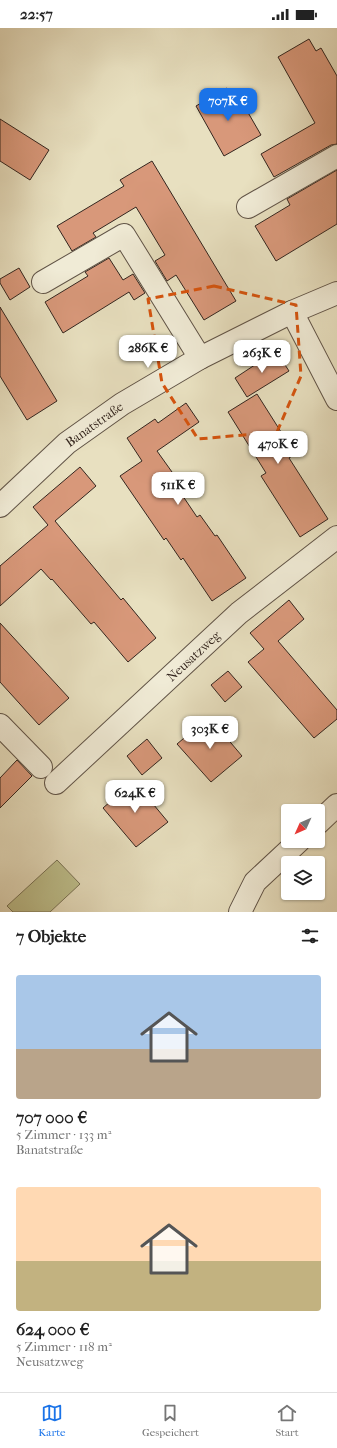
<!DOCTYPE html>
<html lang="de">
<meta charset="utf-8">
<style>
body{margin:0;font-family:"IM FELL French Canon",serif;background:#f6f6f6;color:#222;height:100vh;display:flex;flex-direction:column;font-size:15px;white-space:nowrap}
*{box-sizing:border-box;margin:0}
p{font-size:13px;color:#767676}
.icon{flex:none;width:22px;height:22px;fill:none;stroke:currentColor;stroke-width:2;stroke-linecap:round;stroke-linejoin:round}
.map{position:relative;height:884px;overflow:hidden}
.side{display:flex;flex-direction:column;background:#fff;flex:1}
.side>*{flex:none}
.needle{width:26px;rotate:225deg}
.tools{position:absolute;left:281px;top:776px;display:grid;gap:8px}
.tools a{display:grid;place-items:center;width:44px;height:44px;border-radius:4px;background:#fff;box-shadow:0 1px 3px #0004;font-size:20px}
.price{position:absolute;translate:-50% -34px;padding:0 9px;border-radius:8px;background:#fff;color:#222;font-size:13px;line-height:26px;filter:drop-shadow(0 1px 2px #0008)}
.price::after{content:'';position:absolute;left:50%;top:24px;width:12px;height:9px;margin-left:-6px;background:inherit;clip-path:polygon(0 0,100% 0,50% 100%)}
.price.on{background:#1a73e8;color:#fff}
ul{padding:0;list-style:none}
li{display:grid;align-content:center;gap:8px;height:212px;padding:0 16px}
li span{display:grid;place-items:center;height:124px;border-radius:4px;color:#555}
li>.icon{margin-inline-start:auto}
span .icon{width:72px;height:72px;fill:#fffc;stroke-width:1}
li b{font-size:17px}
h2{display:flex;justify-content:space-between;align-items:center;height:48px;padding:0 16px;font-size:17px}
.status{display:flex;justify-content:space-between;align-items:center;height:28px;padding:0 20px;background:#fff;direction:ltr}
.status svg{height:11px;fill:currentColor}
.menu{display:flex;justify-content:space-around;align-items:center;height:56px;border-top:1px solid #e0e0e0;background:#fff;font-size:11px;color:#767676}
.menu a{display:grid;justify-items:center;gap:2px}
.menu .on{color:#1a73e8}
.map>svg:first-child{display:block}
</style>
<div class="status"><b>22:57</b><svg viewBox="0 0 49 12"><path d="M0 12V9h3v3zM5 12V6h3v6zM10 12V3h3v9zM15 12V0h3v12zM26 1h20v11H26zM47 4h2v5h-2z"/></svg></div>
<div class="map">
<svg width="337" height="884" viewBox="0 0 337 884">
<rect width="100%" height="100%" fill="#e8e0c0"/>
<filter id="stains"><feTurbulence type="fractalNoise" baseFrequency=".005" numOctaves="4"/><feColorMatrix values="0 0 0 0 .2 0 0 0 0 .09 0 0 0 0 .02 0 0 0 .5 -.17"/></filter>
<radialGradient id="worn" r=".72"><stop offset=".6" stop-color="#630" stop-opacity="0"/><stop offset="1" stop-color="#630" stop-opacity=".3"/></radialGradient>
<path fill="#bec08d" stroke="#797356" d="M57 832 80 856 50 884H13L7 878Z"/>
<path fill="#d8987a" stroke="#34261f" d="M309 11 316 23 321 20 337 48V116L331 117 274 149 261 126 315 95 278 29Z
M227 60 234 72 239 69 261 107 224 128 196 78Z
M0 91 49 122 30 152 0 133Z
M152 133 236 273 204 292 176 247 167 253 155 233 165 227 136 179 93 205 96 209 72 223 57 198 124 158 120 152Z
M337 142V196L276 233 255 198 290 177 287 171Z
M109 230 123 252 133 246 145 265 134 272 129 264 63 305 45 274 88 248 85 244Z
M19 240 30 259 10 272 0 255V251Z
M0 279 57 373 27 392 0 348Z
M276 323 289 343 247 369 235 350Z
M257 366 295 426 289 430 328 491 300 509 261 448 266 445 228 384Z
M186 375 199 394 157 423 172 444 168 446 197 489 200 487 215 508 217 507 246 550 212 573 183 530 181 532 166 510 164 512 120 448 142 433 127 410 155 391 158 395Z
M80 439 96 458 55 493 121 572 123 570 156 610 128 634 94 594 91 596 52 551 51 552 41 541 0 578V538L48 497 33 479Z
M289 572 304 591 278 613 337 682V691L314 710 248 634 264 621 250 605Z
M0 595 69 670 39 697 0 654Z
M228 643 242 659 225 674 211 657Z
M209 689 242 728 211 754 177 716Z
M147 711 162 730 142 747 127 728Z
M17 732 32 748 0 780V750Z
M134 753 168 794 136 819 103 780Z"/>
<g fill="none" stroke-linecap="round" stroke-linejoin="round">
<g stroke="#615447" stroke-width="24">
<g id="minor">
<path d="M248 179 337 128"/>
<path d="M43 254 124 207 200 330"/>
<path d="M292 284 337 371"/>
<path id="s1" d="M0 478 67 415 122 376 200 330 292 284 337 265"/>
<path d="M0 697 41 739"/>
<path id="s2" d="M56 755 239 585 337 509"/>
<path d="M318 795 337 777"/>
<path d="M240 884 255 854 299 813"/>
</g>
</g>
<use href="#minor" stroke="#f0ebd6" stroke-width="22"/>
</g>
<path fill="none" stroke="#d6540e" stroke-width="3" stroke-dasharray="8 5" stroke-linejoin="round" d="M214 258 296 277 301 348 277 404 198 411 162 355 148 271Z"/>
<g text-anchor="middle" stroke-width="3" stroke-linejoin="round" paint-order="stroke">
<g font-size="13" fill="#34261f" stroke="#f0ebd6">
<text dy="5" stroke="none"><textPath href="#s1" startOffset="125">Banatstraße</textPath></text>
<text dy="5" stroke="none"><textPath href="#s2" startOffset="187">Neusatzweg</textPath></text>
</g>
</g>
<rect width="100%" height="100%" filter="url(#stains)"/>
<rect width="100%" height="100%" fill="url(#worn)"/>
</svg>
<div class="tools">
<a><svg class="needle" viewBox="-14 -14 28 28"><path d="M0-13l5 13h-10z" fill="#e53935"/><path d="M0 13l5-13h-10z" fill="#767676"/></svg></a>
<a><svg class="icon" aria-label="layers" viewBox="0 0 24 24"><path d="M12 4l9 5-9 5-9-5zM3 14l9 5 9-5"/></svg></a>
</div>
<b class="price on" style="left:228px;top:94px">707K €</b>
<b class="price" style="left:148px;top:341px">286K €</b>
<b class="price" style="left:262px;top:346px">263K €</b>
<b class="price" style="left:278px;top:437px">470K €</b>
<b class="price" style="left:178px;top:478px">511K €</b>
<b class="price" style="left:210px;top:722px">303K €</b>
<b class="price" style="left:135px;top:786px">624K €</b>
</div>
<section class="side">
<h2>7 Objekte<svg class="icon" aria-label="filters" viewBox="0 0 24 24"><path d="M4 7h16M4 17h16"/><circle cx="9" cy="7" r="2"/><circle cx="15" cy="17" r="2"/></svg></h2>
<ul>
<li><span style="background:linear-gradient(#a9c7e8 60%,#b9a48a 0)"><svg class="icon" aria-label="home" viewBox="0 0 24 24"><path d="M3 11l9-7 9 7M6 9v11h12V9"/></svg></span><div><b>707 000 €</b><p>5 Zimmer · 133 m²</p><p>Banatstraße</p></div></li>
<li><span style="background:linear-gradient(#ffd9b3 60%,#c2b280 0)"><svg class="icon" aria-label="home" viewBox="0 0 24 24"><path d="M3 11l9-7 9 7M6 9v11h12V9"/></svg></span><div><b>624 000 €</b><p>5 Zimmer · 118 m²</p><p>Neusatzweg</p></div></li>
</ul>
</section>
<nav class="menu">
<a class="on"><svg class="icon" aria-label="map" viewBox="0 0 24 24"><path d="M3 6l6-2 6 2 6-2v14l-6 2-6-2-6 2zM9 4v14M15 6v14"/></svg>Karte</a>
<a><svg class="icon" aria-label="saved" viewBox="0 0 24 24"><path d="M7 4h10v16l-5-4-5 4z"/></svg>Gespeichert</a>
<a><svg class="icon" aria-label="home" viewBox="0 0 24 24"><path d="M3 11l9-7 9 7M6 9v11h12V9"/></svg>Start</a>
</nav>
